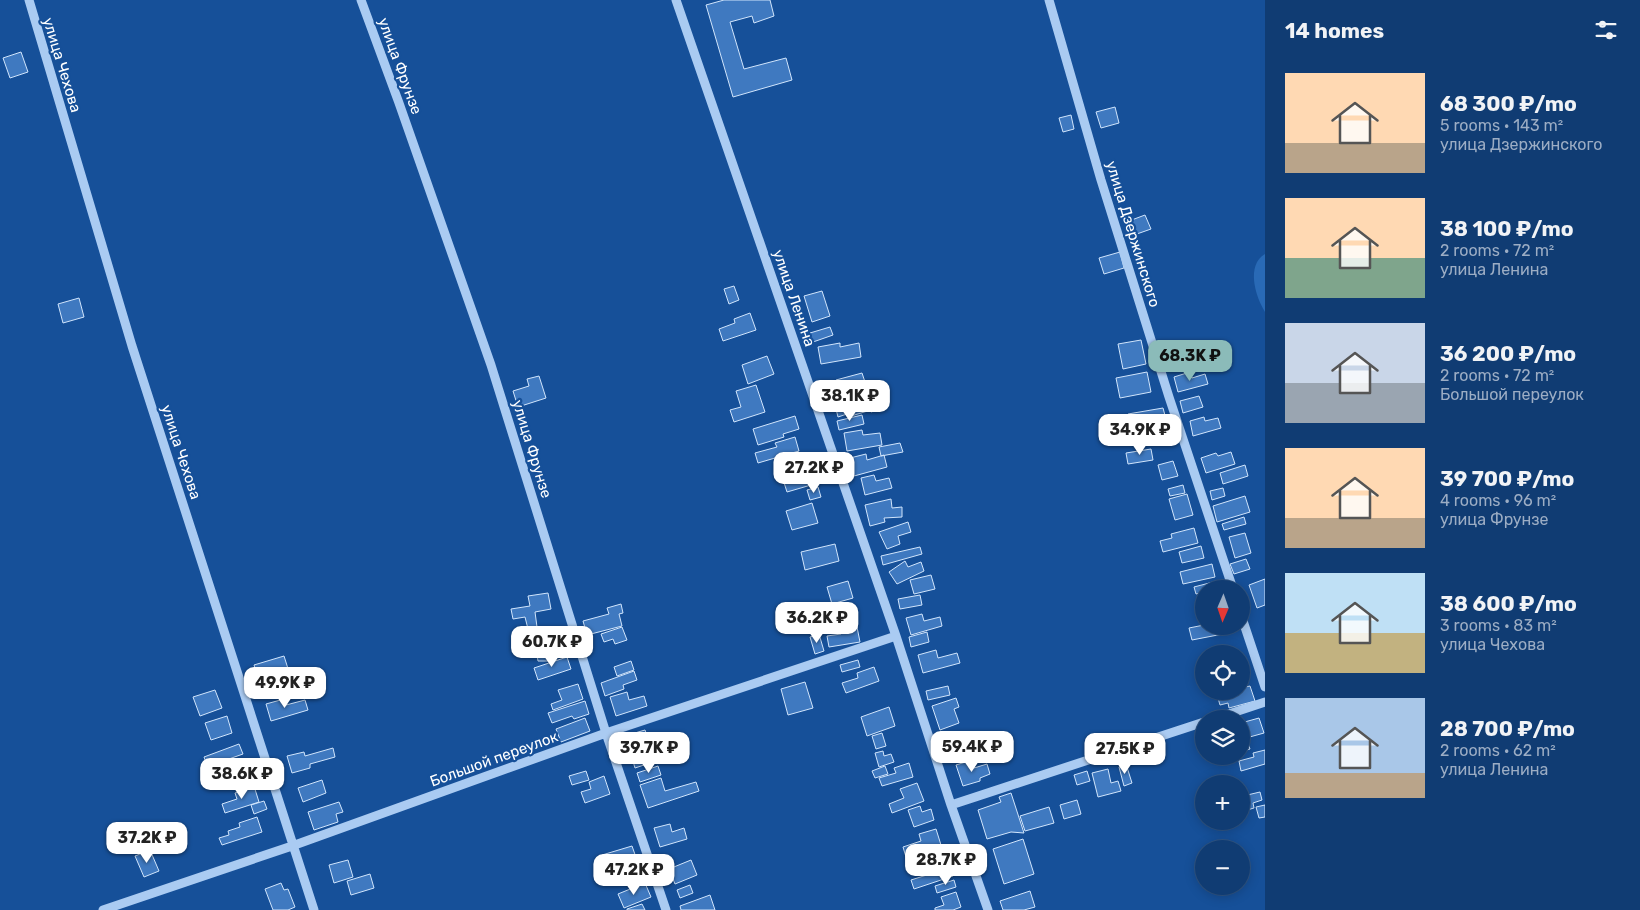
<!DOCTYPE html>
<meta charset="utf-8">
<style>
body{margin:0;font-family:Rubik,sans-serif;background:#1e477b;color:#f1f3f6;height:100vh;display:flex;flex-direction:column;font-size:19px;white-space:nowrap}
*{box-sizing:border-box;margin:0}
p{font-size:16px;color:#9cadc4}
.icon{flex:none;width:28px;height:28px;fill:none;stroke:currentColor;stroke-width:2;stroke-linecap:round;stroke-linejoin:round}
.map{position:relative;flex:1;overflow:hidden}
.panel{display:flex;flex-direction:column;background:#103c73;width:375px}
.panel>*{flex:none}
.needle{width:32px;rotate:182deg}
.buttons{position:absolute;left:1195px;top:580px;display:grid;gap:10px}
.buttons a{display:grid;place-items:center;width:55px;height:55px;border-radius:50%;background:#103c73;box-shadow:0 2px 12px #0003,0 0 0 1px #305685;font-size:25px}
.price{position:absolute;translate:-50% -42px;padding:0 11px;border-radius:10px;background:#fff;color:#222;font-size:16px;line-height:32px;filter:drop-shadow(0 1px 2px #0008)}
.price::after{content:'';position:absolute;left:50%;top:30px;width:15px;height:11px;margin-left:-8px;background:inherit;clip-path:polygon(0 0,100% 0,50% 100%)}
.price.selected{background:#8bbbb9;color:#111}
ul{padding:0;list-style:none}
li{display:flex;align-items:center;gap:15px;height:125px;padding:0 20px}
li span{display:grid;place-items:center;flex:none;width:140px;height:100px;border-radius:0px;color:#555}
li>.icon{margin-inline-start:auto}
span .icon{width:60px;height:60px;fill:#fffc;stroke-width:1}
li b{font-size:21px}
h2{display:flex;justify-content:space-between;align-items:center;height:60px;padding:0 20px;font-size:21px}
main{display:flex;flex:1;min-height:0}
.map>svg:first-child{display:block}
</style>
<main>
<div class="map">
<svg width="1265" height="910" viewBox="0 0 1265 910">
<rect width="100%" height="100%" fill="#165099"/>
<path fill="#296ab6" d="M1265 254V312C1255 296 1246 265 1265 254Z"/>
<path fill="#3f79c0" stroke="#d1e5fc" d="M724 0H770L774 16 754 23 752 16 730 22 744 69 786 58 792 80 733 97 706 5Z
M21 52 28 72 10 78 3 58Z
M1115 107 1119 123 1101 128 1096 112Z
M1071 115 1074 129 1063 132 1059 118Z
M1145 215 1151 229 1134 235 1129 221Z
M1120 252 1124 268 1104 274 1099 258Z
M734 286 739 300 729 304 724 289Z
M822 291 830 316 812 322 804 296Z
M79 298 84 317 63 323 58 304Z
M750 313 756 330 723 341 719 329 735 323 734 319Z
M830 327 833 335 813 342 810 333Z
M1141 340 1146 364 1123 369 1118 344Z
M840 343V347L859 343 861 357 821 364 818 347Z
M767 356 774 374 748 384 742 365Z
M1147 372 1151 392 1120 398 1116 378Z
M1190 372 1192 378 1205 374 1208 384 1178 392 1174 377Z
M862 373 867 388 840 396 836 380Z
M539 376 546 398 518 407 513 391 529 386 527 379Z
M756 385 765 412 734 422 730 410 741 407 736 391Z
M867 396 868 402 881 398 884 408 871 412V410L851 416 850 413 838 417 835 405Z
M1199 396 1203 407 1183 413 1180 401Z
M1163 408 1166 419 1130 425 1128 414Z
M862 415 864 424 839 430 837 421Z
M795 416 799 429 783 434 784 437 758 445 753 429Z
M1204 417 1205 421 1218 418 1221 428 1193 436 1190 421Z
M1166 426 1169 441 1149 445 1146 430Z
M1130 429 1131 435 1116 437 1115 430Z
M862 430 863 435 880 433 882 445 847 451 844 433Z
M795 437 799 451 758 463 755 453 777 447 775 443Z
M900 443 903 452 881 456 879 447Z
M1151 449 1153 460 1128 464 1126 453Z
M1231 452 1235 464 1206 473 1201 458 1216 453 1218 456Z
M801 453 804 461 789 465 787 457Z
M866 454 867 460 884 455 887 467 854 476 850 458Z
M1173 461 1178 476 1162 480 1158 465Z
M797 465 799 471 806 469 811 485 787 492 780 470Z
M1245 465 1248 476 1223 484 1220 473Z
M874 475 876 481 889 478 892 488 865 495 861 478Z
M1183 485 1185 493 1170 496 1168 489Z
M818 487 821 497 810 500 807 490Z
M1223 488 1225 496 1212 500 1210 491Z
M1187 494 1193 515 1175 520 1169 499Z
M1245 496 1250 512 1217 522 1213 506Z
M891 499 892 508 902 507V517L884 518 885 522 870 526 865 505Z
M812 503 818 523 792 530 786 511Z
M1244 517 1246 524 1224 530 1222 524Z
M908 522 911 532 898 536 900 544 887 549 879 532Z
M1194 528 1198 543 1163 552 1160 541 1172 538 1171 534Z
M1245 533 1251 553 1235 558 1229 537Z
M835 544 839 561 805 570 801 552Z
M1201 546 1204 558 1182 563 1179 552Z
M920 547 922 554 883 565 881 556Z
M1246 559 1250 569 1234 574 1230 564Z
M905 561 908 567 921 562 924 571 897 584 889 572Z
M1212 564 1215 577 1183 584 1180 572Z
M931 575 935 589 914 594 910 580Z
M1265 579V605L1257 608 1249 585Z
M848 581 853 598 832 604 827 587Z
M1217 581 1218 589H1204V592L1196 594 1194 587Z
M548 593 551 609 535 612 537 627 528 629 525 617 513 619 511 609 530 606 528 596Z
M920 595 922 605 900 609 898 599Z
M621 604 623 613 619 614 622 626 587 635 583 621 609 614 607 608Z
M922 614 924 621 940 617 942 626 911 635 906 618Z
M856 622 860 642 829 647 827 636 841 634 839 626Z
M1204 625V626H1227L1228 633 1192 640 1189 628Z
M622 627 627 640 615 644 613 639 604 642 601 634Z
M927 632 929 642 911 647 909 637Z
M819 634 824 651 815 654 810 637Z
M547 643 549 661H538L537 655H529L528 644Z
M936 650 938 658 957 653 960 663 923 673 918 655Z
M284 656 290 675 260 684 254 665Z
M567 657 571 669 538 680 534 668Z
M858 660 860 667 842 672 840 665Z
M631 661 634 670 617 676 614 667Z
M874 667 879 681 846 693 842 683 858 678 857 673Z
M634 671 637 680 623 685 624 689 605 696 601 683Z
M805 682 813 708 788 715 781 689Z
M578 684 583 699 553 710 551 704 562 700 558 690Z
M948 686 950 695 928 700 926 691Z
M1250 686 1255 701 1229 708 1228 703 1220 705 1216 691H1226V693L1241 691V688Z
M215 690 222 708 200 716 193 697Z
M627 692 629 700 644 696 647 706 616 716 610 697Z
M956 698 959 707 954 709 959 723 940 730 932 706Z
M284 699 286 705 305 700 308 710 271 721 266 704Z
M585 701 589 714 574 719 572 716 552 723 548 713Z
M889 707 895 726 867 736 861 717Z
M227 716 232 733 211 740 205 723Z
M585 718 590 731 561 742 556 729Z
M1259 718 1264 733 1246 738 1250 749 1241 752V723Z
M645 730 649 741 632 747 628 735Z
M882 733 886 746 876 749 872 736Z
M964 740 969 755 951 762 946 747Z
M239 744 243 754 226 760 227 763 208 769 204 757Z
M644 747 647 754 663 749 665 758 635 768 630 751Z
M333 748 335 757 310 764V768L292 773 287 756 304 752 305 756Z
M1265 750V764L1241 771 1239 761 1254 757 1253 753Z
M883 751 884 756 891 754 894 762 879 767 875 753Z
M972 760 974 768 987 764 990 774 980 778V781L963 786 956 765Z
M909 763 913 777 882 786 879 778 896 773 894 768Z
M1126 764 1132 783 1124 786 1119 767Z
M658 766 661 775 640 782 637 773Z
M885 766 888 774 875 778 872 771Z
M1108 769 1111 783 1118 781 1121 791 1098 797 1092 773Z
M586 771 589 780 572 785 569 776Z
M1087 771 1090 781 1077 785 1074 775Z
M604 776 610 794 585 803 581 792 591 789 589 782Z
M661 778 665 791 696 782 699 791 648 808 640 785Z
M322 780 326 793 303 802 298 788Z
M917 783 924 801 892 813 889 804 904 798 900 789Z
M254 786 259 802 225 813 222 804 237 799 235 793Z
M1260 792 1262 800 1253 803 1254 808 1247 810 1243 796Z
M1011 793 1024 833 1011 832 987 839 978 810 1001 802 999 797Z
M1077 800 1081 814 1064 819 1060 805Z
M264 801 267 809 254 814 251 805Z
M339 802 343 812 336 814 338 822 314 830 308 812Z
M1265 805V817L1259 818 1256 807Z
M920 806 922 812 931 809 934 820 914 827 908 810Z
M1049 807 1054 823 1025 831 1020 816Z
M257 817 262 832 222 845 219 838 229 835 228 831 240 827 239 823Z
M670 824 672 832 684 828 687 839 660 847 654 828Z
M936 829 941 845 906 857 903 847 921 841 919 834Z
M1023 839 1034 874 1004 884 993 849Z
M632 846 638 863 607 872 602 855Z
M150 850 159 871 144 877 135 856Z
M348 860 353 877 334 883 329 865Z
M691 860 697 875 675 884 669 869Z
M947 860 953 876 914 889 911 880 933 873 931 865Z
M641 868 644 875 622 885 619 878Z
M370 874 374 888 351 895 347 881Z
M954 880 956 887 937 893 935 886Z
M281 883 284 890 288 889 295 907 288 910H273L265 889Z
M645 883 651 897 624 908 618 894Z
M690 885 693 893 680 898 677 890Z
M1030 891 1035 907 1024 910H1003L1000 901Z
M956 892 961 907 953 910H935V908L944 905 941 897Z
M710 895 715 910H681L680 906Z
M642 904 645 910H627V909Z"/>
<g fill="none" stroke-linecap="round" stroke-linejoin="round">
<path stroke="#aacbf2" stroke-width="9" d="M29 0 132 346 314 910
M361 0 399 103 491 365 606 733 666 910
M676 0 896 636 951 805 988 910
M1049 0 1101 180 1169 397 1233 589
M1241 615 1265 687
M1214 719 1265 702
M951 805 1204 722
M103 910 292 846 606 733 896 636"/>
</g>
<g text-anchor="middle" stroke-width="4.5" stroke-linejoin="round" paint-order="stroke">
<g font-size="15" fill="#fff" stroke="#165099">
<text transform="translate(62 65) rotate(73)" y="5">улица Чехова</text>
<text transform="translate(400 66) rotate(70)" y="5">улица Фрунзе</text>
<text transform="translate(1133 234) rotate(73)" y="5">улица Дзержинского</text>
<text transform="translate(794 298) rotate(71)" y="5">улица Ленина</text>
<text transform="translate(532 449) rotate(73)" y="5">улица Фрунзе</text>
<text transform="translate(181 452) rotate(72)" y="5">улица Чехова</text>
<text transform="translate(494 759) rotate(-20)" y="5">Большой переулок</text>
</g>
</g>
</svg>
<div class="buttons">
<a><svg class="needle" viewBox="-14 -14 28 28"><path d="M0-13l5 13h-10z" fill="#e53935"/><path d="M0 13l5-13h-10z" fill="#9cadc4"/></svg></a>
<a><svg class="icon" aria-label="locate" viewBox="0 0 24 24"><circle cx="12" cy="12" r="6"/><path d="M12 2v4M12 18v4M2 12h4M18 12h4"/></svg></a>
<a><svg class="icon" aria-label="layers" viewBox="0 0 24 24"><path d="M12 4l9 5-9 5-9-5zM3 14l9 5 9-5"/></svg></a>
<a>+</a>
<a>−</a>
</div>
<b class="price selected" style="left:1190px;top:382px">68.3K ₽</b>
<b class="price" style="left:850px;top:422px">38.1K ₽</b>
<b class="price" style="left:1140px;top:456px">34.9K ₽</b>
<b class="price" style="left:814px;top:494px">27.2K ₽</b>
<b class="price" style="left:817px;top:644px">36.2K ₽</b>
<b class="price" style="left:552px;top:668px">60.7K ₽</b>
<b class="price" style="left:285px;top:709px">49.9K ₽</b>
<b class="price" style="left:972px;top:773px">59.4K ₽</b>
<b class="price" style="left:649px;top:774px">39.7K ₽</b>
<b class="price" style="left:1125px;top:775px">27.5K ₽</b>
<b class="price" style="left:242px;top:800px">38.6K ₽</b>
<b class="price" style="left:147px;top:864px">37.2K ₽</b>
<b class="price" style="left:946px;top:886px">28.7K ₽</b>
<b class="price" style="left:634px;top:896px">47.2K ₽</b>
</div>
<section class="panel">
<h2>14 homes<svg class="icon" aria-label="filters" viewBox="0 0 24 24"><path d="M4 7h16M4 17h16"/><circle cx="9" cy="7" r="2"/><circle cx="15" cy="17" r="2"/></svg></h2>
<ul>
<li><span style="background:linear-gradient(#ffd9b3 70%,#b9a48a 0)"><svg class="icon" aria-label="home" viewBox="0 0 24 24"><path d="M3 11l9-7 9 7M6 9v11h12V9"/></svg></span><div><b>68 300 ₽/mo</b><p>5 rooms · 143 m²</p><p>улица Дзержинского</p></div></li>
<li><span style="background:linear-gradient(#ffd9b3 60%,#7fa58c 0)"><svg class="icon" aria-label="home" viewBox="0 0 24 24"><path d="M3 11l9-7 9 7M6 9v11h12V9"/></svg></span><div><b>38 100 ₽/mo</b><p>2 rooms · 72 m²</p><p>улица Ленина</p></div></li>
<li><span style="background:linear-gradient(#c9d6e8 60%,#9aa5b1 0)"><svg class="icon" aria-label="home" viewBox="0 0 24 24"><path d="M3 11l9-7 9 7M6 9v11h12V9"/></svg></span><div><b>36 200 ₽/mo</b><p>2 rooms · 72 m²</p><p>Большой переулок</p></div></li>
<li><span style="background:linear-gradient(#ffd9b3 70%,#b9a48a 0)"><svg class="icon" aria-label="home" viewBox="0 0 24 24"><path d="M3 11l9-7 9 7M6 9v11h12V9"/></svg></span><div><b>39 700 ₽/mo</b><p>4 rooms · 96 m²</p><p>улица Фрунзе</p></div></li>
<li><span style="background:linear-gradient(#bfe0f5 60%,#c2b280 0)"><svg class="icon" aria-label="home" viewBox="0 0 24 24"><path d="M3 11l9-7 9 7M6 9v11h12V9"/></svg></span><div><b>38 600 ₽/mo</b><p>3 rooms · 83 m²</p><p>улица Чехова</p></div></li>
<li><span style="background:linear-gradient(#a9c7e8 75%,#b9a48a 0)"><svg class="icon" aria-label="home" viewBox="0 0 24 24"><path d="M3 11l9-7 9 7M6 9v11h12V9"/></svg></span><div><b>28 700 ₽/mo</b><p>2 rooms · 62 m²</p><p>улица Ленина</p></div></li>
</ul>
</section>
</main>
